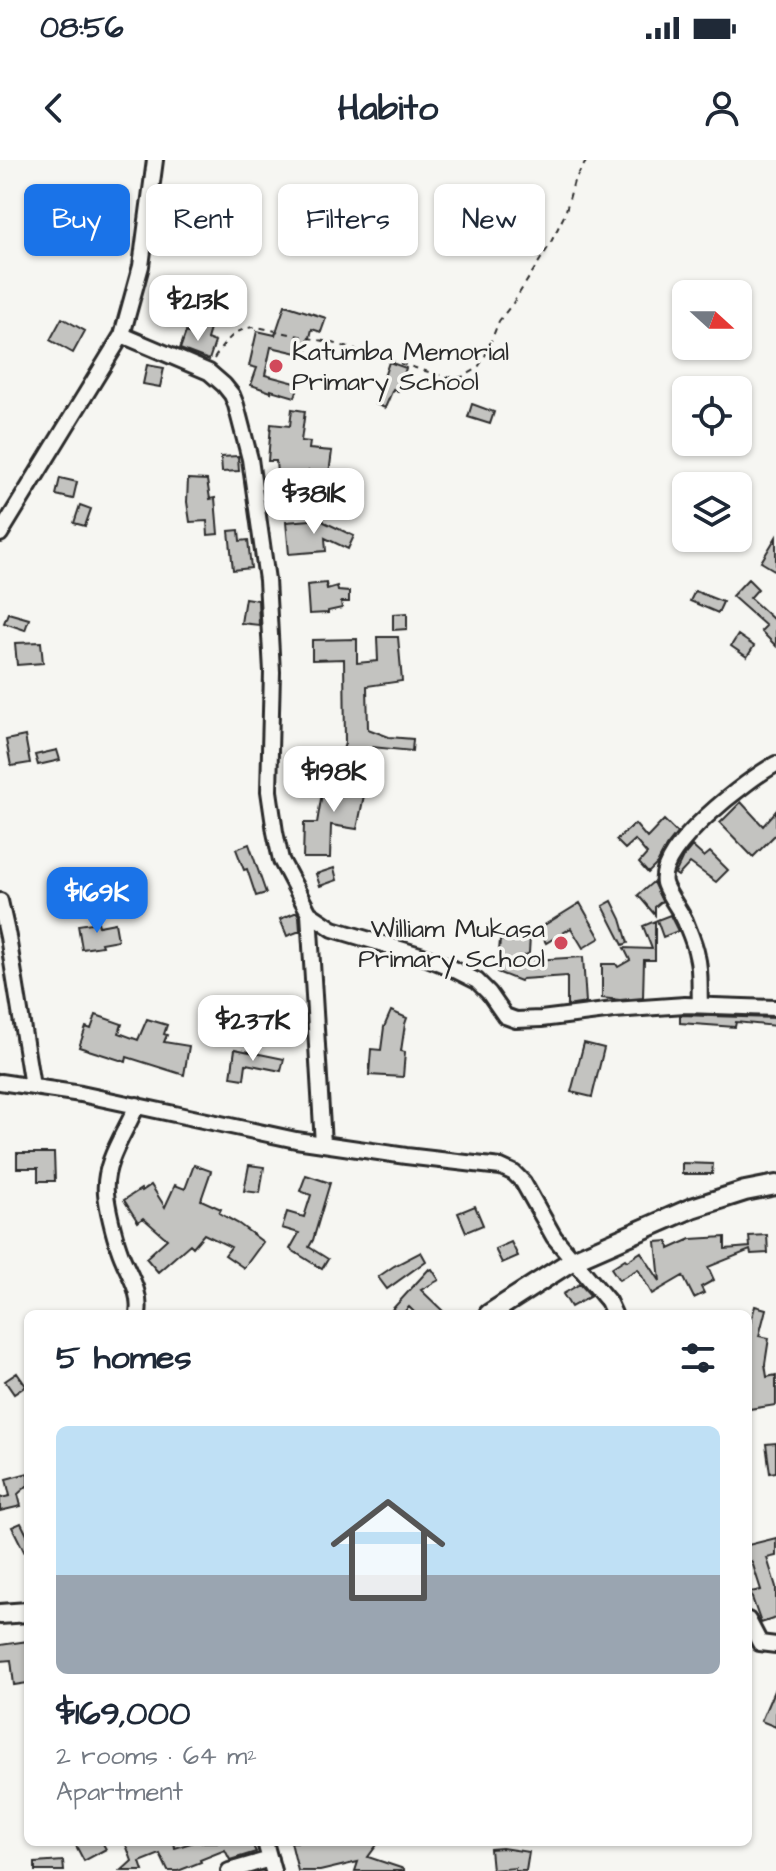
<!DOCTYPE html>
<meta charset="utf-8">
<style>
body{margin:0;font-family:"Architects Daughter",sans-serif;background:#f2f2f3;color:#1f2937;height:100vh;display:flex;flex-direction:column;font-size:30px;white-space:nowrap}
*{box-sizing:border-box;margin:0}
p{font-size:26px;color:#747a83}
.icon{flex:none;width:44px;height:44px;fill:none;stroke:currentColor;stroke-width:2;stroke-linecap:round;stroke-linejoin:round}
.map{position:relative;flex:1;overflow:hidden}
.details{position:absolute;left:24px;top:1150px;width:728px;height:536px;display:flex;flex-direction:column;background:#fff;border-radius:12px;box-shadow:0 2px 6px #0004}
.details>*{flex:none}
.guide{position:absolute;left:24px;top:24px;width:728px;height:72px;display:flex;gap:16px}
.needle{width:52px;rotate:111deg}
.fabs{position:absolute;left:672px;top:120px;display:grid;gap:16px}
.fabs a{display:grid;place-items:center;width:80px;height:80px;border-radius:12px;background:#fff;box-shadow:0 2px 6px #0004;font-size:40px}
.price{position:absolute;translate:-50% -68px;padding:0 18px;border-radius:16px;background:#fff;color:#222;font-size:26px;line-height:52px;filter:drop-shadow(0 2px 4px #0008)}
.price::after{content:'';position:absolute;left:50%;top:48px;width:24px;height:18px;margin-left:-12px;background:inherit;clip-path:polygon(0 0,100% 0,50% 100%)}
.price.selected{background:#1a73e8;color:#fff}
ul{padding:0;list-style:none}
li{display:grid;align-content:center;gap:16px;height:424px;padding:0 32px}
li+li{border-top:2px solid #e0e1e3}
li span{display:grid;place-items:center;height:248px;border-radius:12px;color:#555}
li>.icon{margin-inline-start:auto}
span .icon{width:144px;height:144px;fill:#fffc;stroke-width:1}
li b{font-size:34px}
h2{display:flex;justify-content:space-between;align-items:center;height:96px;padding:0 32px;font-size:34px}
.chip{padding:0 28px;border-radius:12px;background:#fff;box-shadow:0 2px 6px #0004;font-size:28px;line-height:72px}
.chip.selected{background:#1a73e8;color:#fff}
.status{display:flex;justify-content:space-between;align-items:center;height:56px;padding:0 40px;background:#fff;direction:ltr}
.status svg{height:22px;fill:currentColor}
header{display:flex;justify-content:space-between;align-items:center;height:104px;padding:0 32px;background:#fff;font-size:36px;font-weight:700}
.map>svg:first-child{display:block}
</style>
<div class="status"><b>08:56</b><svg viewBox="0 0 49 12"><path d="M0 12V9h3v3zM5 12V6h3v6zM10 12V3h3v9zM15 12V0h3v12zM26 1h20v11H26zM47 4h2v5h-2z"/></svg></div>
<header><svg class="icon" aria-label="back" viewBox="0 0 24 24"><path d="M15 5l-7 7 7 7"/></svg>Habito<svg class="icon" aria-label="person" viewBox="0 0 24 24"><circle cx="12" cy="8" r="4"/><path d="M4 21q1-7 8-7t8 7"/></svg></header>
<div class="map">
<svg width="776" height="1711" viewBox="0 0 776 1711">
<rect width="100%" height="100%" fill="#f6f6f2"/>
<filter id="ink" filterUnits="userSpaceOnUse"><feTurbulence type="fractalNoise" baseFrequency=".0125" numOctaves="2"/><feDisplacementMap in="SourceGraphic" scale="16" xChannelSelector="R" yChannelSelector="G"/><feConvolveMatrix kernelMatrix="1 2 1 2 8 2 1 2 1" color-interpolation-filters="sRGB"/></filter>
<g filter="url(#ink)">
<path fill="#c3c3c0" stroke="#2b2b2b" stroke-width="2" d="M285 145 326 158 321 172 312 169 306 195 271 187 265 215 299 224 295 237 271 230V232L251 225 257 208 249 206 257 171 275 175Z
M62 158 85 171 73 193 50 180Z
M196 164 210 169 207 179 215 182 209 200 180 189 186 172 193 175Z
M389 202 406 208 398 231 393 229 385 248 375 244Z
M147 205 164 208 160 227 143 224Z
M472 244 494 252 490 264 468 257Z
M292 249 305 251 301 281 310 282 309 289 332 291 329 314 309 311 313 341 283 346 282 339H279L276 301H268L271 264 290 266Z
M238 296 239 311 222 312 221 297Z
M60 318 77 322 73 339 56 335Z
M188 319 207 320 210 339 215 338 218 374 208 375 207 361 190 362 187 342Z
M80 345 91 349 85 366 74 363Z
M323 359 324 362 354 376 348 389 325 378 326 391 289 394 286 362Z
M239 370 240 381 248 380 251 408 233 410 229 371Z
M776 377V411L761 402Z
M748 419 758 429 750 438 773 459 776 456V486L761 471 766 466 732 436Z
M326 423 327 429 337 426 338 431 349 432V442H341L342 448 328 451V453L309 454 307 425Z
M695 431 723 442 718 453 690 441Z
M245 438 258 440 259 465 241 463Z
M8 453 29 459 25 470 4 463Z
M407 453V469L393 470V454Z
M738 475 754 486 747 497 731 486Z
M377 477H398L402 521 367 526 368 569 389 577 413 579 412 591 372 587 366 607 340 599 345 583 344 499 312 500V480L357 479V503L378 501Z
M41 482 43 503 17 505 15 483Z
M25 576 30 603 11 606 6 580Z
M57 590 60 600 38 605 35 595Z
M325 615 367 621 357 669 331 665 330 698H303L304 663H317Z
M741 642 763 666 776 651V674L753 697 720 663Z
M664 660 677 673 666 687 657 704 648 713 639 703 647 694 635 680 625 689 616 680 635 664 647 678Z
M249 684 266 733 256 736 247 709 244 710 236 689Z
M692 686 704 697 710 692 728 710 716 722 690 703 678 716 675 714 683 697Z
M334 708 337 720 320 726 316 714Z
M653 722 662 741 655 747V755L638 735Z
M612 741 621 759 628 783 623 785 603 746Z
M580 743 600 778 583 788 571 768 546 783 538 769Z
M297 752 299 756 300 771 287 776 280 759Z
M670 755 678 771 663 777 657 760Z
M655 761V800H644L643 838 620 840 602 838V804H616L618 807 630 800 624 788 652 789 643 766Z
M98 762 99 766 115 763 118 780 101 783 102 786 82 789 78 765Z
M511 775 530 776 529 793 516 801 583 797 586 843 567 846V816L522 819 520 821 497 812 500 780 511 781Z
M391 851 407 858 405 864 401 891 405 892 403 917 369 915 371 889 381 890 384 867Z
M96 855 122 864 119 873 138 880 147 859 167 865 164 874 167 875 164 882 189 886 184 915 127 897 126 902 79 887 86 867 91 869Z
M680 855 776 858V866L736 862 735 867 680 863Z
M584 883 604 888 592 937 571 932Z
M235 889 284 899 281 911 246 904 244 919 231 917Z
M17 993H54L55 1021H38V1008H17Z
M682 1003 713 1004 712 1014H682Z
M194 1005 211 1011 201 1040 221 1049 219 1053 239 1064 263 1082 244 1108 225 1095 231 1087 204 1074 193 1087 190 1084 158 1112 146 1098 167 1079 143 1058 138 1062 124 1040 141 1029 142 1031 151 1025 165 1047 175 1025 185 1029Z
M249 1005 264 1007 260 1033 244 1031Z
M306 1015 330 1023 313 1080 309 1087 328 1099 322 1109 290 1089 299 1073 282 1068 287 1052 304 1057 311 1035 300 1031Z
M475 1046 483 1065 466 1072 458 1053Z
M767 1075 768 1093 751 1094 750 1090 708 1107 714 1120 701 1127 704 1133 694 1138 683 1116 652 1134 638 1109 619 1120 611 1108 625 1099 627 1101 641 1092 660 1121 656 1082 668 1081 669 1089 691 1079 725 1077V1089L750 1087 749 1076Z
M511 1082 518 1096 502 1103 495 1089Z
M421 1092 426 1101 387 1129 378 1117 394 1106Z
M429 1109 430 1110 432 1109 439 1120 421 1130 446 1154H416L409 1147 402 1154H388Z
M580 1124 591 1136 571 1147 563 1134Z
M755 1146 766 1149 759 1176 769 1178 765 1204 767 1217 776 1215V1245L749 1249 748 1173Z
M17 1213 26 1226 14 1234 5 1221Z
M776 1283V1312L770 1313 766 1284Z
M28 1313V1325L18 1334 21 1346 0 1351V1338L10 1336 6 1319Z
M21 1363 28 1377V1399L12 1367Z
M776 1378V1396L767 1398 776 1427V1458L761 1463 750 1432 761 1430 752 1402 748 1403V1385Z
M28 1481V1523L14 1525 11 1500 0 1501V1485Z
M776 1526V1567L761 1561Z
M74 1682H102L106 1689 84 1701Z
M125 1682H174L175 1688 194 1682H251L256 1692 230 1700 225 1690 200 1700 201 1702 178 1711H168L160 1694 140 1702 143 1711H121L132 1701Z
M291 1682H379L368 1697 404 1709V1711H355L358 1702 320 1711H298Z
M502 1688 529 1692 526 1711H515V1708L492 1710 490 1689Z
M63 1701 64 1711H35V1703Z"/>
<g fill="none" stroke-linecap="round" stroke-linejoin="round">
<g stroke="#2b2b2b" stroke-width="20">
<path id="minor" d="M122 175 209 212 224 225 232 235 236 245 250 299 267 420 272 512 269 631 275 672 281 700 309 753 333 769 420 795 447 806 477 821 489 833 505 856 516 860 541 859 614 850 685 845 776 848
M0 374 122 175 141 106 155 0
M0 741 8 777 32 926
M309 753 323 984
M700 845C699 829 701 811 697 796 695 784 689 771 685 761 680 750 666 732 664 723 657 688 748 619 776 604
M0 922 81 934 296 980 406 996 501 1007 514 1013 523 1022 554 1077 608 1141 614 1154
M137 945C126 972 103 1002 106 1033 107 1047 114 1075 119 1089 126 1111 142 1130 138 1154
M748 1460 760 1483 776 1485
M265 1682 273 1711
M229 1711 270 1699"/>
</g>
<g stroke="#2b2b2b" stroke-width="24">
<path id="secondary" d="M489 1154 573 1100 692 1048 745 1031 776 1025
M0 1454 28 1452"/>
</g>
<path stroke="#2b2b2b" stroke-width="2" stroke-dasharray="6 6" stroke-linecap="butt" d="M214 199C224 182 236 167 257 167L333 183 445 217H462L477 209 485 196 499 161 513 143 549 86 565 54 574 21 587 0"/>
<use href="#minor" stroke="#f6f6f2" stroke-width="14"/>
<use href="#secondary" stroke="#f6f6f2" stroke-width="18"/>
</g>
</g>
<g fill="#d1495b" stroke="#f6f6f2" stroke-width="3">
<circle cx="276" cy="206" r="8"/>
<circle cx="561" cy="783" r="8"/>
</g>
<g text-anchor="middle" stroke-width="7" stroke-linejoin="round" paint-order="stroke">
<g font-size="26" fill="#2b2b2b" stroke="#f6f6f2" text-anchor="start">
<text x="292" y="200">Katumba Memorial<tspan x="292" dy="30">Primary School</tspan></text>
<text x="545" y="777" text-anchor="end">William Mukasa<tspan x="545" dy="30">Primary School</tspan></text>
</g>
</g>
</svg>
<div class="fabs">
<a><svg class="needle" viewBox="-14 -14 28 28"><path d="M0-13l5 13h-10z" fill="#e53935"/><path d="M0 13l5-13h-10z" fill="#747a83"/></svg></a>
<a><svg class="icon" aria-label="locate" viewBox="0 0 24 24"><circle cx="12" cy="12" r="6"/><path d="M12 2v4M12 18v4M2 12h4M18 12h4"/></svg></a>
<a><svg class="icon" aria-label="layers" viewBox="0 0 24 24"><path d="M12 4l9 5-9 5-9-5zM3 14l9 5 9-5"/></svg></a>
</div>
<b class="price" style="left:198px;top:183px">$213K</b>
<b class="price" style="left:314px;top:376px">$381K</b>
<b class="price" style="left:334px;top:654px">$198K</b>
<b class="price selected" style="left:97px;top:775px">$169K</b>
<b class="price" style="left:253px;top:903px">$237K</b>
<div class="guide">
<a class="chip selected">Buy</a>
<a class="chip">Rent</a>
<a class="chip">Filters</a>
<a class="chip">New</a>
</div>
<section class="details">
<h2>5 homes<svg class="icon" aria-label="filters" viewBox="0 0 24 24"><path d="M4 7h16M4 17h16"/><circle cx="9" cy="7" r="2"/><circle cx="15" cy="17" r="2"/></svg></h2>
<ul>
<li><span style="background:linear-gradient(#bfe0f5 60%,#9aa5b1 0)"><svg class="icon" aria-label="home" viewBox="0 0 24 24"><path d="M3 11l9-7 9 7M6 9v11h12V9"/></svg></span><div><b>$169,000</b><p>2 rooms · 64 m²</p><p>Apartment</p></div></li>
</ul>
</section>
</div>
